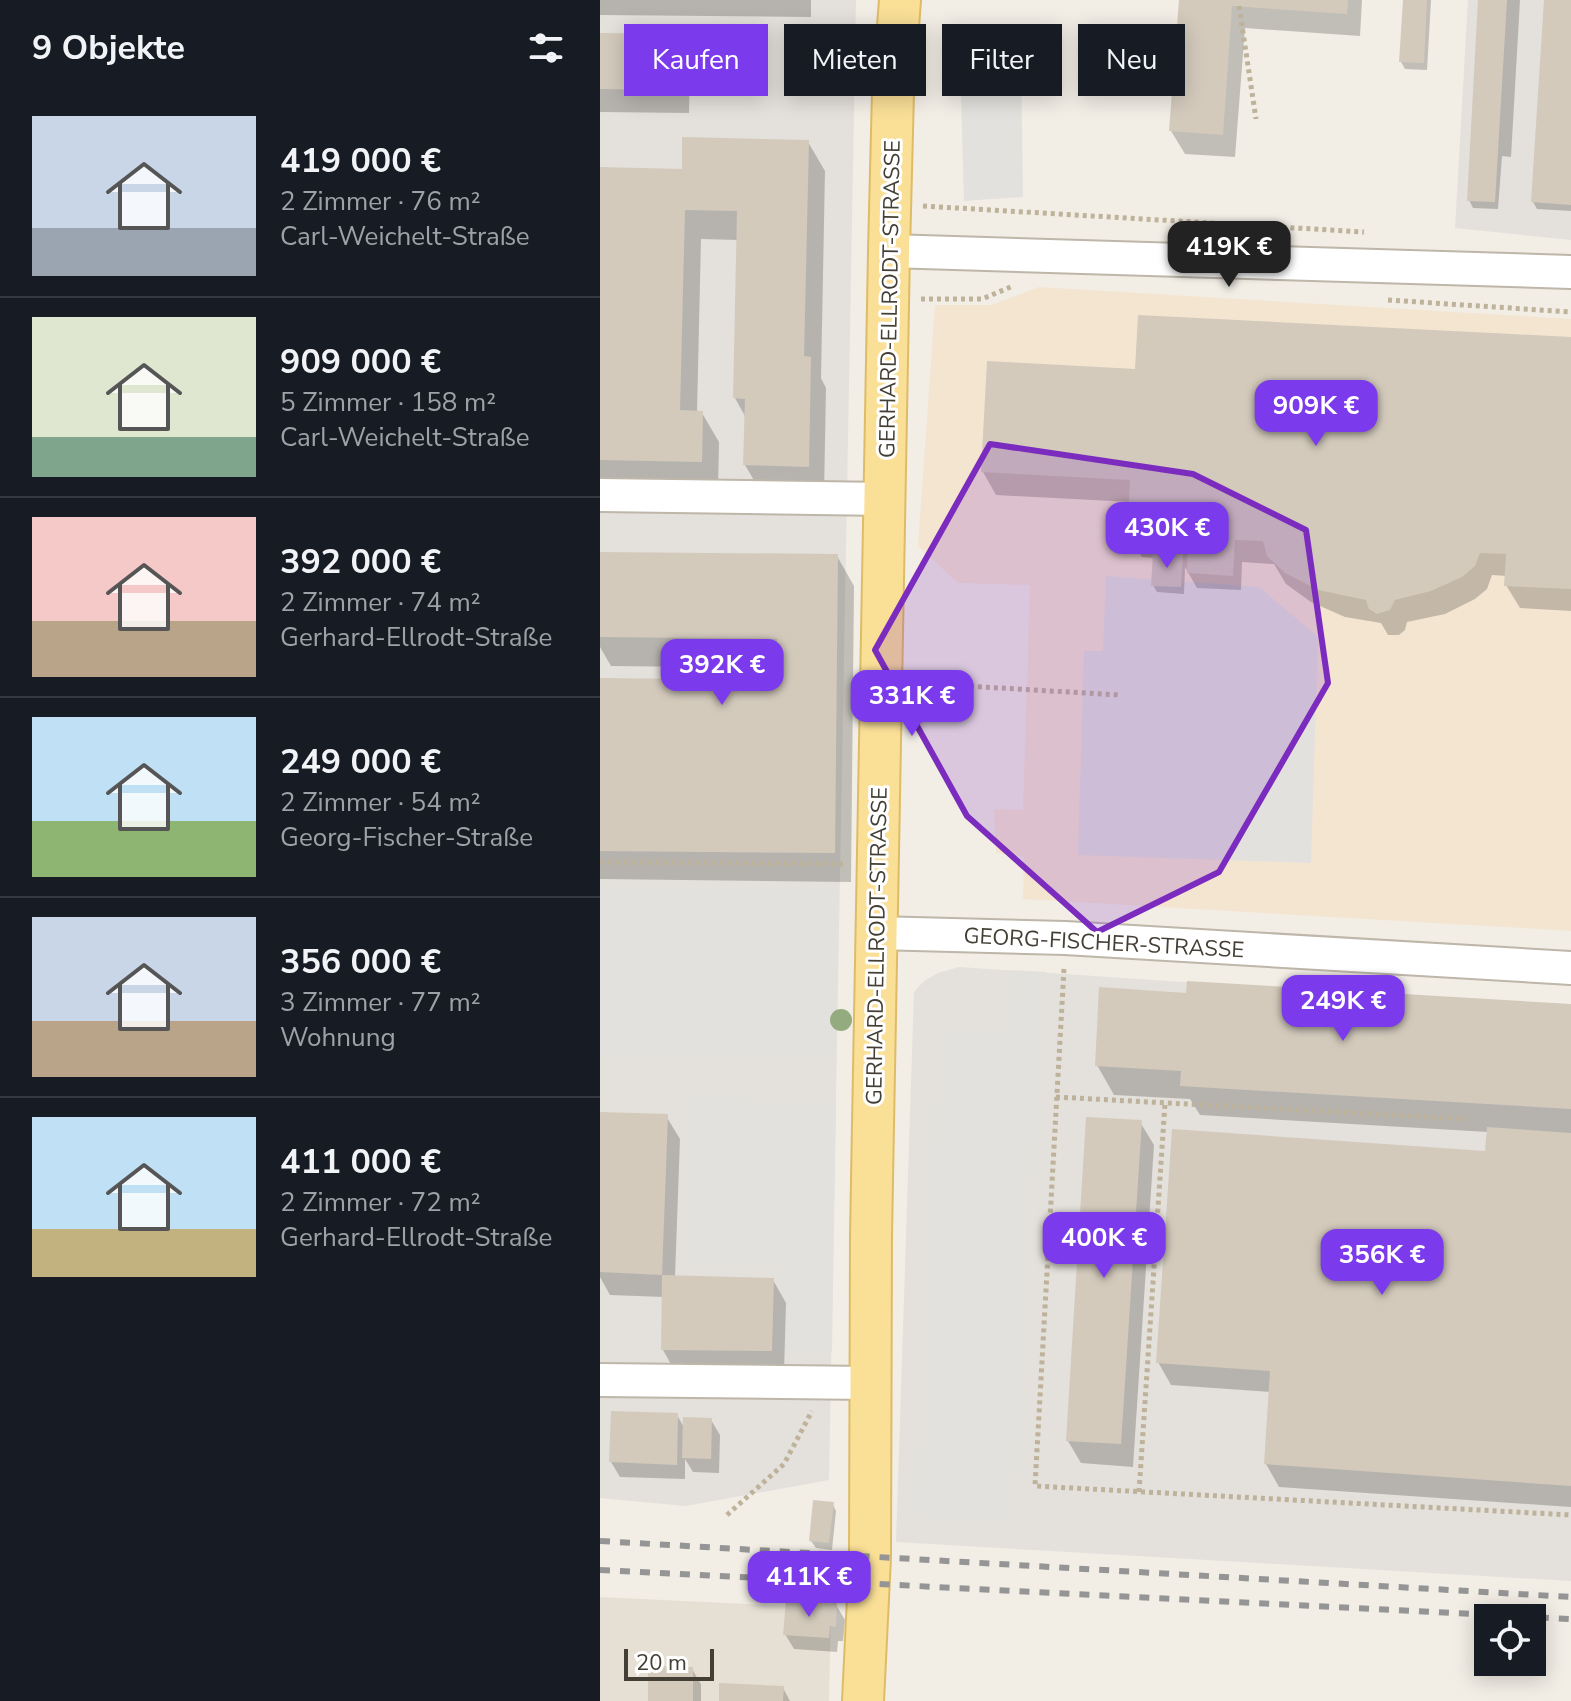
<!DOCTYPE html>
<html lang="de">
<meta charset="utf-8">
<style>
body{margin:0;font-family:"Nunito Sans",sans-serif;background:#242831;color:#f1f3f6;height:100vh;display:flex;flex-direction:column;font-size:30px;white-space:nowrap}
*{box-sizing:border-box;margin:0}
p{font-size:26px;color:#9ea1a6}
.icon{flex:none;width:44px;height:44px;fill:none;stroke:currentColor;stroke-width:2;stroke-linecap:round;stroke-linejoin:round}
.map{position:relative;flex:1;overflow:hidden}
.details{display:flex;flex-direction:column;background:#171b24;width:600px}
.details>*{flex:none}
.top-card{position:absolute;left:24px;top:24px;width:760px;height:72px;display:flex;gap:16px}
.fabs{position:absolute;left:874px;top:1604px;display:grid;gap:16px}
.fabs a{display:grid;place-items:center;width:72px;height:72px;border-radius:0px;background:#171b24;box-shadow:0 4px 20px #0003;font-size:40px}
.scale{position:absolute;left:24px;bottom:20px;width:90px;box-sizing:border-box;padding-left:8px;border:4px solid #443f35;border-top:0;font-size:22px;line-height:28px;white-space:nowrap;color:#443f35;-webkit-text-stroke:6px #fff;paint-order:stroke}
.price{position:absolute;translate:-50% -68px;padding:0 18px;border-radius:16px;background:#7c3aed;color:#fff;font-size:26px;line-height:52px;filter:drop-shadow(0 2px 4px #0008)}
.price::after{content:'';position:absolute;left:50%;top:48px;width:24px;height:18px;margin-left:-12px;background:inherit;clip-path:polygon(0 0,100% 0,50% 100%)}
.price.selected{background:#222;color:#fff}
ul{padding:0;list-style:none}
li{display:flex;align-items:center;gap:24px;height:200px;padding:0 32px}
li+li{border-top:2px solid #363941}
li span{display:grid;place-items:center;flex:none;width:224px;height:160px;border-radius:0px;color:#555}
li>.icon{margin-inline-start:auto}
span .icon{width:96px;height:96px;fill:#fffc;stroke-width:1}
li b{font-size:34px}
h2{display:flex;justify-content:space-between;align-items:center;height:96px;padding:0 32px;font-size:34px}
.tag{padding:0 28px;border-radius:0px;background:#171b24;box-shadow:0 4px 20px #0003;font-size:28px;line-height:72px}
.tag.selected{background:#7c3aed;color:#fff}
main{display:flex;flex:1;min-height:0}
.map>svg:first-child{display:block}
</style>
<main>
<section class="details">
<h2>9 Objekte<svg class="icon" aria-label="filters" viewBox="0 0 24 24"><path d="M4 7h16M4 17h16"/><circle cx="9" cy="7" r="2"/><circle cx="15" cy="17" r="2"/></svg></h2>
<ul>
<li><span style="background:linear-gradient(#c9d6e8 70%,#9aa5b1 0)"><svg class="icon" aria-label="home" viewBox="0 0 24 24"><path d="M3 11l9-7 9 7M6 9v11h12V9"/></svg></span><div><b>419 000 €</b><p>2 Zimmer · 76 m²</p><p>Carl-Weichelt-Straße</p></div></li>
<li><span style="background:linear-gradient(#dfe7d0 75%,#7fa58c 0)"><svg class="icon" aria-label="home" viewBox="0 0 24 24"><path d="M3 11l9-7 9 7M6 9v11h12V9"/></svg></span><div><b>909 000 €</b><p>5 Zimmer · 158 m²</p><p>Carl-Weichelt-Straße</p></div></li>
<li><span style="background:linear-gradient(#f6c9c9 65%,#b9a48a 0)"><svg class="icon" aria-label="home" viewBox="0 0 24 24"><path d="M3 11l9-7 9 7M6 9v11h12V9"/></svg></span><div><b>392 000 €</b><p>2 Zimmer · 74 m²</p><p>Gerhard-Ellrodt-Straße</p></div></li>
<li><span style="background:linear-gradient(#bfe0f5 65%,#8fb573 0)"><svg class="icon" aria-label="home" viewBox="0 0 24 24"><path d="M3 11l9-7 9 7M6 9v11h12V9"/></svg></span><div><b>249 000 €</b><p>2 Zimmer · 54 m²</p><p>Georg-Fischer-Straße</p></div></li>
<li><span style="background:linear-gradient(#c9d6e8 65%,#b9a48a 0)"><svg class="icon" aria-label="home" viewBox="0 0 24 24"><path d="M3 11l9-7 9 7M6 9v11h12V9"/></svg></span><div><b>356 000 €</b><p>3 Zimmer · 77 m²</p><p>Wohnung</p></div></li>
<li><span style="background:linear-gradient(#bfe0f5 70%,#c2b280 0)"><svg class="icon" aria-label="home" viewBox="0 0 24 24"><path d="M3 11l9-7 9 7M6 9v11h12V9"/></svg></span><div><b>411 000 €</b><p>2 Zimmer · 72 m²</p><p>Gerhard-Ellrodt-Straße</p></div></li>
</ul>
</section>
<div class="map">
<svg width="971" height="1701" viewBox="0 0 971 1701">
<rect width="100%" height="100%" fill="#f2eee6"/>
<path fill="#e6e0d4" d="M0 1597 231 1608 229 1701H0Z"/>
<path fill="#f4e5d1" d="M439 287 971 319V931L423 899 424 857 396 853 394 809 423 810 430 585 358 583 318 546 335 305H391Z"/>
<path fill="#e4e0db" d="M0 0H256L229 1480 86 1506 0 1498Z
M868 0H971V240L855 228Z
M359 967 971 1008V1581L296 1542 314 992 324 981 338 973Z"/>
<path fill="#e3e1de" d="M421 59 423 197 364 201 360 60Z
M506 576 659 587 718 637 711 863 478 855 484 651H503Z
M0 886 236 888 233 1056 0 1055Z
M413 970 446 972 416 1522 313 1518 336 1026 408 1029Z
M80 1094 236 1104 232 1351H176L178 1265 78 1263Z"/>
<path fill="#0003" d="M0 0H211V17L0 15Z
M581 0H762L760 36 645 28 635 157 585 154 571 131Z
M805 0H831L827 70 805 69 801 62Z
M880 0H920L911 157 902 156 898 209 873 208 869 200Z
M946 0H971V211L937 209 933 202Z
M0 35 77 36 90 59 89 113 0 112Z
M208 142 225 171 221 378 226 388 224 495 162 494 145 465 146 418 135 398 138 240 101 239 97 413H102L119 442 118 491 0 488V169L84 171Z
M971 339V611L920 608 906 585 907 576 892 575 887 589 875 599 845 614 807 622 805 630 799 635H788L781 623 745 617 711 602 686 584 674 564 642 562 641 590 597 588 585 567 584 594 557 592 553 585 554 558 542 557 529 534 531 502 396 495 383 472 537 371Z
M0 554 237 556 254 586 251 882 0 879V680L178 682V668L11 666 0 647Z
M588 995 971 1006V1507L679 1487 666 1464 671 1392 571 1385 558 1362 886 1153 888 1132 600 1115 590 1099 514 1095 497 1065Z
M66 1116 80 1139 75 1277 173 1280 186 1303 184 1373H76L63 1350 64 1297 10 1295 0 1277V1181Z
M540 1122 554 1145 533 1467 481 1463 468 1441Z
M77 1415 85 1429 111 1420 120 1435 119 1473 93 1472 85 1459V1479L20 1477 11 1462Z
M232 1503 236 1511 232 1550 216 1548 211 1541Z
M236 1605 245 1620 243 1641H238L237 1652 194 1649 185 1634Z
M92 1669 101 1684V1701H50Z
M183 1688 190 1701H121Z"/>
<path fill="#d3cabc" d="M579 0H748L747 14 632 6 623 135 569 131Z
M803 0H827L824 63 799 62Z
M878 0H907L895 202 867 201Z
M944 0H971V205L931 202Z
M0 33 78 34 77 90 0 89Z
M82 137 209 140 204 356 211 357 209 467 143 465 145 399 133 398 137 211 85 210 80 410 103 411 102 462 0 460V167L82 169Z
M538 315 971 337V589L904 586 906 554 880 553 875 566 862 577 831 591 795 600 790 610 777 614 769 609 766 600 718 590 685 573 667 556 663 541 635 540 633 576 587 573 588 538 527 535 530 480 381 472 387 361 535 369Z
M0 552 238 554 235 853 0 851V678L176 680 177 639 0 637Z
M553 553 583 554 581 587 551 586Z
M587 981 971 1004V1109L580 1086 581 1071 495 1066 499 987 586 993Z
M0 1112 68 1114 62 1275 174 1278 172 1351 61 1350 62 1275 0 1272Z
M486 1117 542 1120 521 1444 466 1441Z
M887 1127 971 1133V1486L664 1464 670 1371 556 1363 572 1129 885 1151Z
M11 1411 78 1413 77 1465 9 1462Z
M83 1417 112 1418 111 1459 82 1458Z
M213 1500 234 1502 229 1543 209 1541Z
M186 1600 237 1603 236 1627 230 1626 229 1638 183 1635Z
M48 1666 93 1667V1701H48Z
M119 1683 184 1686 183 1701H119Z"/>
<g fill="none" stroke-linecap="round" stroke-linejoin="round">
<g stroke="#bdb6a9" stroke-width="36">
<path id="minor" d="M289 251 971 272
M0 495 286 499
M276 933 465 938 971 968
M0 1380 269 1383"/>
</g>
<g stroke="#debc67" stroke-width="44">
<path id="major" d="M263 1701 270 1557 271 1235 289 251 293 92 300 0"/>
</g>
<path stroke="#beb29b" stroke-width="5" stroke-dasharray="4 4" stroke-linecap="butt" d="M639 6 656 119
M323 206 764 232
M321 299H382L413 286
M788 300 971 312
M314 683 520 695
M0 862 243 864
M464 969 435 1486 971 1515
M456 1097 866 1119
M539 1492 565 1103
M127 1515 184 1464 212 1411"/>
<use href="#minor" stroke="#fff" stroke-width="32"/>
<use href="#major" stroke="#fadf97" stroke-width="40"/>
<path stroke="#959595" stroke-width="6" stroke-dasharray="10 10" stroke-linecap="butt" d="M0 1541 971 1597
M0 1570 971 1619"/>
</g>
<circle fill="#93ab7f" cx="241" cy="1020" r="11"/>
<path fill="#7b2cbf" fill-opacity="0.2" stroke="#7b2cbf" stroke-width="6" stroke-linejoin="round" d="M390 444 593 474 706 530 728 683 619 872 497 932 367 816 275 650Z"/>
<g text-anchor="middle" stroke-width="6" stroke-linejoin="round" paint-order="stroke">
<g font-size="22" fill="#443f35" stroke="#fff">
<text transform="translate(289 299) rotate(-89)" y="8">GERHARD-ELLRODT-STRASSE</text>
<text transform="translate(504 942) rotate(3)" y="8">GEORG-FISCHER-STRASSE</text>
<text transform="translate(276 946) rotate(-89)" y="8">GERHARD-ELLRODT-STRASSE</text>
</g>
</g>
</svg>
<div class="fabs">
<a><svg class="icon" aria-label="locate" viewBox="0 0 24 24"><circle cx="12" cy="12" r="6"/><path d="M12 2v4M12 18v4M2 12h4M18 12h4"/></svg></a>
</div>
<div class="scale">20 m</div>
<b class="price selected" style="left:629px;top:289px">419K €</b>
<b class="price" style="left:716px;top:448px">909K €</b>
<b class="price" style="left:567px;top:570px">430K €</b>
<b class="price" style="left:122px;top:707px">392K €</b>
<b class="price" style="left:312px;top:738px">331K €</b>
<b class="price" style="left:743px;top:1043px">249K €</b>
<b class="price" style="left:504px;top:1280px">400K €</b>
<b class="price" style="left:782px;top:1297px">356K €</b>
<b class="price" style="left:209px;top:1619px">411K €</b>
<div class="top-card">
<a class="tag selected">Kaufen</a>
<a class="tag">Mieten</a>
<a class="tag">Filter</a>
<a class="tag">Neu</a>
</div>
</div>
</main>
